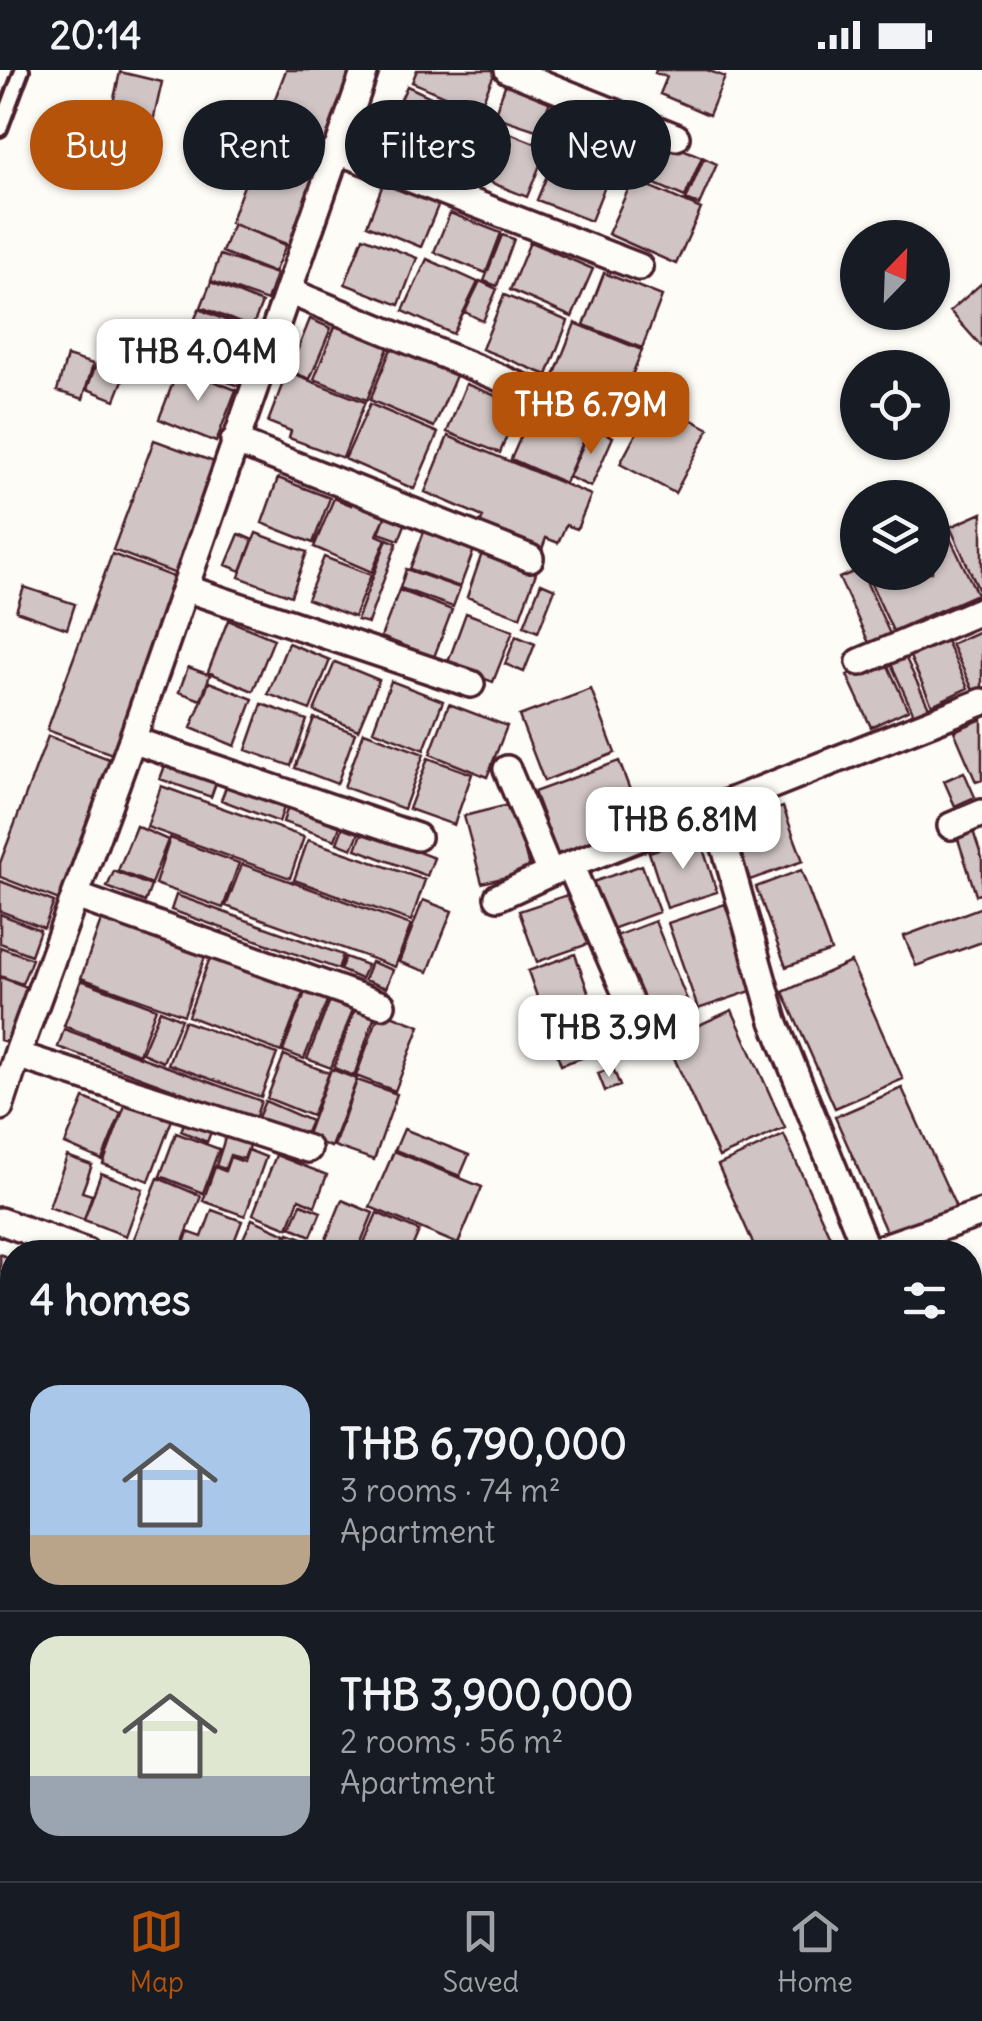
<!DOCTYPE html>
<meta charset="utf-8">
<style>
body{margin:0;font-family:Delius,sans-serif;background:#242831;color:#f1f3f6;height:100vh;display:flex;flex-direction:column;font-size:38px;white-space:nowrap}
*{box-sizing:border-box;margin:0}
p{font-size:32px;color:#9ea1a6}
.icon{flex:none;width:55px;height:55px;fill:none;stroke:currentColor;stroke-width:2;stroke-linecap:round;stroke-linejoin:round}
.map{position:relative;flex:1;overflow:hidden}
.sheet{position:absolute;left:0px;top:1170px;width:982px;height:642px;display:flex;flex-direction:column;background:#171b24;border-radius:40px 40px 0 0;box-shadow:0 2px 8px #0004}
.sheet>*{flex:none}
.hud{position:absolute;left:30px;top:30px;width:922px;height:90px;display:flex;gap:20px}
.needle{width:65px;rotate:23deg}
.controls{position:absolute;left:840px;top:150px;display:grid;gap:20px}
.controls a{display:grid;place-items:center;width:110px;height:110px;border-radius:50%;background:#171b24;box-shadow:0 2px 8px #0004;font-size:50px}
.price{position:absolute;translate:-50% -85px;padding:0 22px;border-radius:20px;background:#fff;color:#222;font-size:32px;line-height:65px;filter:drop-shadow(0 2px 5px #0008)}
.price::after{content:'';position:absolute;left:50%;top:60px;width:30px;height:22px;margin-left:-15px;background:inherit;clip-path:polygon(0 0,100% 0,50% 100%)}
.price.active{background:#b45309;color:#fff}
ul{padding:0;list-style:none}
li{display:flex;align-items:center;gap:30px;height:250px;padding:0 30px}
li+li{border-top:2px solid #363941}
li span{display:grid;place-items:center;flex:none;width:280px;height:200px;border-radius:30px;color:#555}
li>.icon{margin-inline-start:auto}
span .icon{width:120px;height:120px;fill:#fffc;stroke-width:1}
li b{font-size:42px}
h2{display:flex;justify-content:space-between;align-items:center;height:120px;padding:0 30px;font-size:42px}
.pill{padding:0 35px;border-radius:45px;background:#171b24;box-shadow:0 2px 8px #0004;font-size:35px;line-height:90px}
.pill.active{background:#b45309;color:#fff}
.status{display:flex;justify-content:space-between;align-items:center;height:70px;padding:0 50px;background:#171b24;direction:ltr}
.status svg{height:28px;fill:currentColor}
.menu{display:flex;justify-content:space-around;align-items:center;height:140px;border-top:2px solid #363941;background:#171b24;font-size:28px;color:#9ea1a6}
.menu a{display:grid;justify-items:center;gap:5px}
.menu .active{color:#b45309}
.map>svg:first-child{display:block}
</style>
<div class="status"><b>20:14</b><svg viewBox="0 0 49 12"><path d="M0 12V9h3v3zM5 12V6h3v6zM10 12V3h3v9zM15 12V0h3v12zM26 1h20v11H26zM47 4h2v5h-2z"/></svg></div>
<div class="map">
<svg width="982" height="1811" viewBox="0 0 982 1811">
<rect width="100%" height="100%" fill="#fdfcf7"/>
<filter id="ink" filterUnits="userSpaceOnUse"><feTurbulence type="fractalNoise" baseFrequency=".01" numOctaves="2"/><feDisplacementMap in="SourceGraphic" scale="20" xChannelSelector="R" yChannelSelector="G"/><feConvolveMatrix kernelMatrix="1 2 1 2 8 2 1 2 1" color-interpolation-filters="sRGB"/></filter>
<g filter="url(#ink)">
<path fill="#d0c5c4" stroke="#4a1f2b" stroke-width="2.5" d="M286 0H358L329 76 266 52Z
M417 0H496L478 41 412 12Z
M656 0H707L725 7 709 45 660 24 667 7 655 3Z
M120 2 162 12 150 65 108 55Z
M507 10 552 26 539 61 494 46Z
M407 16 474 47 453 93 386 62Z
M574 35 628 58 610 99 557 76Z
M485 53 547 78 527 127 465 102Z
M265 59 327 83 292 176 230 153Z
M648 65 702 87 685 127 632 104Z
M126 70 159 79 154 100 121 92Z
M557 81 610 103 591 151 537 130Z
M704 88 717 94 699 135 686 130Z
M385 109 440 131 421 177 367 155Z
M633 109 701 139 676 194 608 164Z
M450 143 501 163 486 203 434 182Z
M233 154 286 175 274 203 222 182Z
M502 165 514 169 497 216 484 211Z
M363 167 417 188 399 235 345 214Z
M530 172 593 199 572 247 510 220Z
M220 185 276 204 267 231 211 211Z
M427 189 478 212 453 264 403 241Z
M604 203 662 226 642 278 584 255Z
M480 211 497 219 483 251 465 242Z
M211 212 262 233 252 258 201 237Z
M982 213V277L950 241Z
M504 225 568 251 547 305 482 279Z
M199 239 259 264 243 300 184 275Z
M310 249 331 258 310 309 289 301Z
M338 249 391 271 367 330 314 309Z
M575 253 642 280 621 333 554 306Z
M393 274 458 301 434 357 370 330Z
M182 278 247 302 241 317 176 293Z
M67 286 93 294 83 329 57 321Z
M96 294 125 305 115 330 87 319Z
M179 297 236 320 216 372 159 349Z
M287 302 365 332 343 388 289 368 291 361 268 352Z
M466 314 519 335 500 383 447 362Z
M537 330 591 354 565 413 511 389Z
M654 330 709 359 675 423 620 394Z
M370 334 438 363 414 419 345 389Z
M591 357 613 367 591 417 569 407Z
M448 366 591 425 577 459 566 455 558 473 546 468 541 482 479 457 483 447 425 422Z
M154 370 217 393 176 504 113 480Z
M278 408 330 428 313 473 262 453Z
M334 428 351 435 352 430 386 445 377 465 386 469 372 502 314 477Z
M388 439 408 447 399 470 379 463Z
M982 443V522L980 523 950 457Z
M425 459 475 477 460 517 410 499Z
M256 463 307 482 291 526 239 507Z
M239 464 253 470 241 501 226 495Z
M950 468 977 524 893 561 867 505 873 502H932V476Z
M387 469 397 473 368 553 357 550Z
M482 483 536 503 520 547 467 527Z
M112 484 176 508 112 684 47 660Z
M324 487 371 505 354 547 307 529Z
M406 499 460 518 453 537 400 518Z
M858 500V502H862L890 564 869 573 839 508Z
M541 513 555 519 538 562 524 556Z
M24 517 75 534 67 559 16 541Z
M399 520 452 540 434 587 381 567Z
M466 543 513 561 493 612 447 595Z
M228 550 274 569 253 621 208 602Z
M941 560 968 618 932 635 905 576Z
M980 561 982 565V623L976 626 951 574Z
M516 566 535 574 524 602 505 594Z
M288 573 330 590 310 640 268 624Z
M901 578 932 644 917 651 887 585Z
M884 587 908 640 871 657 847 605Z
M335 592 379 610 358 660 314 641Z
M188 597 210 605 201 630 179 622Z
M391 611 443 631 424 680 373 660Z
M209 612 253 629 235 676 191 658Z
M591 619 615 683 544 711 519 646Z
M262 634 307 650 291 696 246 680Z
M449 634 507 656 487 707 430 684Z
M314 648 355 663 337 714 295 698Z
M982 649V710L976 712 954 661Z
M364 662 424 684 404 739 344 717Z
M48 666 112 690 59 830 0 807V793Z
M428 688 472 704 454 755 409 739Z
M619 691 645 760 560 791 534 722Z
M166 693 217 710 211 727 160 709Z
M964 702 975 727 955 736 944 711Z
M229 709 286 732 279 752 221 730Z
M161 716 304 767 290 808 147 757Z
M290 730 343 748 335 770 283 752Z
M512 734 530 801 482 813 464 746Z
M783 737 803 791 750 810 731 755Z
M136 756 168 770 151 814 118 801Z
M343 757 359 763 352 779 337 773Z
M972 758 982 788V823L976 825 956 763Z
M363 761 434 788 427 806 356 779Z
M699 766 717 822 667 838 649 782Z
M170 768 239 793 223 838 155 814Z
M308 770 425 810 411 851 294 810Z
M242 794 411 855 395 897 226 836Z
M642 795 659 842 604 862 587 814Z
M801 800 831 881 786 897 756 817Z
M114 801 151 816 145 832 107 817Z
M0 811 54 832 44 858 0 841Z
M576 822 594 872 537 892 519 841Z
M176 825 343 885 338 899 171 840Z
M423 830 452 841 428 902 399 892Z
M725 834 754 920 698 939 668 853Z
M982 837V872L916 896 904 866Z
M104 842 208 879 184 945 81 908Z
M0 844 40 860 31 885 0 873Z
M655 851 694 947 647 966 608 869Z
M0 877 32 889 22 914 0 906Z
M575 884 608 979 561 995 528 901Z
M211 885 304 921 281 982 188 946Z
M345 887 367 895 361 909 340 900Z
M371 892 393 900 386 918 364 910Z
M851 892 903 1009 835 1038 783 922Z
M0 907 30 918 10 973 0 970Z
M81 910 156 938 139 984 64 956Z
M307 917 329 926 304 989 283 981Z
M332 925 355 934 331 998 307 989Z
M357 933 377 940 354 1006 334 998Z
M160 940 181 949 163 992 142 983Z
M732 940 785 1058 719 1087 666 970Z
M380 941 420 956 395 1021 356 1006Z
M184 951 277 984 261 1027 168 994Z
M64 959 261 1031 255 1049 58 977Z
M284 985 329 1003 312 1046 267 1028Z
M613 998 620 1016 605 1021 598 1003Z
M331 999 357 1009 331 1077 306 1067Z
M357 1010 397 1024 374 1090 334 1076Z
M902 1018 956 1137 888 1166 835 1047Z
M84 1028 121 1043 102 1090 65 1074Z
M127 1030 173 1047 149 1111 103 1094Z
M265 1031 311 1051 303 1069 257 1050Z
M185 1051 211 1062 207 1072 181 1061Z
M404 1059 469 1085 460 1106 395 1080Z
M176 1063 219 1079 203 1123 160 1106Z
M226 1065 250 1073 244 1089 230 1085 225 1099 216 1096Z
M784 1065 837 1182H757L718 1095Z
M248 1080 266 1087 245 1146 203 1131 215 1097 225 1101 230 1087 244 1092Z
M394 1081 482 1117 458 1174 370 1137Z
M276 1085 327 1105 315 1136 299 1129 288 1158 253 1144Z
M67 1086 92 1095 82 1122 92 1125 84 1150 49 1137Z
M101 1103 143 1119 126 1166 84 1150Z
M158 1108 201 1126 179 1182H140L130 1179Z
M342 1130 373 1143 357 1182H344L324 1174Z
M301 1134 321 1142 311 1166 291 1157Z
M212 1140 242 1151 230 1182H181L188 1162 202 1167Z
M377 1143 419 1161 410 1182H360Z
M252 1149 286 1164 278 1182H237Z
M289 1163 318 1174 315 1182H282Z
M0 1184 12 1189V1237L0 1232Z
M0 1237 12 1242V1292L0 1287Z
M0 1362 12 1367V1415L10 1423 0 1419Z
M12 1426V1473L0 1469V1460Z
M0 1544 12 1549V1573L3 1597 0 1596Z
M8 1599 12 1601V1650L0 1645V1619Z
M0 1702 12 1706V1725L0 1760Z
M12 1734V1777L0 1772Z
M0 1776 12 1780 14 1800 10 1811H0Z
M15 1800H41L36 1811H10Z
M43 1800H66L95 1811H39Z
M74 1800H123L119 1811H104Z
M313 1800H363L359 1811H326L311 1805Z
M371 1800H425L420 1811H366Z
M432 1800H486L482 1811H427Z
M495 1800H503L529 1811H490Z
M846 1800H907L906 1811 846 1807Z
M920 1800H951L950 1811 919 1809Z"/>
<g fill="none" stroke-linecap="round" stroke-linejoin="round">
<g stroke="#4a1f2b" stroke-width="20">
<path id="service" d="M0 59 22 0"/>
</g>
<g stroke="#4a1f2b" stroke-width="32">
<path id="minor" d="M508 0 676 67
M336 80 639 197
M288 221 583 342
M234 371 530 488
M185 518 471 614
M860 592 982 540
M132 670 417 767
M507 699 550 803
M714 738 774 951 867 1182
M951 756 982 743
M570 795 647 972
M76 826 382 935
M498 827 550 803 982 632
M17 985 308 1079
M0 1037 17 985 132 670 365 0
M0 1151 86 1182
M870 1182 982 1143
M0 1329 12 1333
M971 1446 982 1483
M0 1510 12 1514
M970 1608 982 1601
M0 1686 12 1690
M586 1800 612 1811
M650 1811 655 1800"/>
</g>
<use href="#service" stroke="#fdfcf7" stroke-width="12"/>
<use href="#minor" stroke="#fdfcf7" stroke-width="25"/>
</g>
</g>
</svg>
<div class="controls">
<a><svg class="needle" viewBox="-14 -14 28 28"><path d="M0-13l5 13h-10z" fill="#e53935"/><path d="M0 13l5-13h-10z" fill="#9ea1a6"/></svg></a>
<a><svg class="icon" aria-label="locate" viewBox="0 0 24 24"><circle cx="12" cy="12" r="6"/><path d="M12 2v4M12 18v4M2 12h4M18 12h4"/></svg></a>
<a><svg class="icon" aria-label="layers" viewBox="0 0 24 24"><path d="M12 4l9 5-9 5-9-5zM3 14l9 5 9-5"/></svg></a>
</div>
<b class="price" style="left:198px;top:334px">THB 4.04M</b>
<b class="price active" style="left:591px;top:387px">THB 6.79M</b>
<b class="price" style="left:683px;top:802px">THB 6.81M</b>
<b class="price" style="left:609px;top:1010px">THB 3.9M</b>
<div class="hud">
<a class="pill active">Buy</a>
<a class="pill">Rent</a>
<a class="pill">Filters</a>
<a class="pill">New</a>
</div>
<section class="sheet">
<h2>4 homes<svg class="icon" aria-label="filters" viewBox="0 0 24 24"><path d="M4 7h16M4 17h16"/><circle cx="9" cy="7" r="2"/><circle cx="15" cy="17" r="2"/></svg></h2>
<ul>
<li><span style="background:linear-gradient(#a9c7e8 75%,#b9a48a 0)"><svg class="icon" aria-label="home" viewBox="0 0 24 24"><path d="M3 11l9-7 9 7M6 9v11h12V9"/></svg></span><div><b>THB 6,790,000</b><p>3 rooms · 74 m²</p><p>Apartment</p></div></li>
<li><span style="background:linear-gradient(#dfe7d0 70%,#9aa5b1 0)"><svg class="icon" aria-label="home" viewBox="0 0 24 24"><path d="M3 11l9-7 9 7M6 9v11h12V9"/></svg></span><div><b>THB 3,900,000</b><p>2 rooms · 56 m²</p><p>Apartment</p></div></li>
</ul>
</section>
</div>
<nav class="menu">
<a class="active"><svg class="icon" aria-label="map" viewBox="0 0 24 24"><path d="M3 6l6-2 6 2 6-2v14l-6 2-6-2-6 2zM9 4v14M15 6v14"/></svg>Map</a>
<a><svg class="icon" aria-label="saved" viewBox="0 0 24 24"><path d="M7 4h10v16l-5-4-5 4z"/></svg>Saved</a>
<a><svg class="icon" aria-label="home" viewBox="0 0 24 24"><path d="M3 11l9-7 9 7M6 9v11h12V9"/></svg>Home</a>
</nav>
